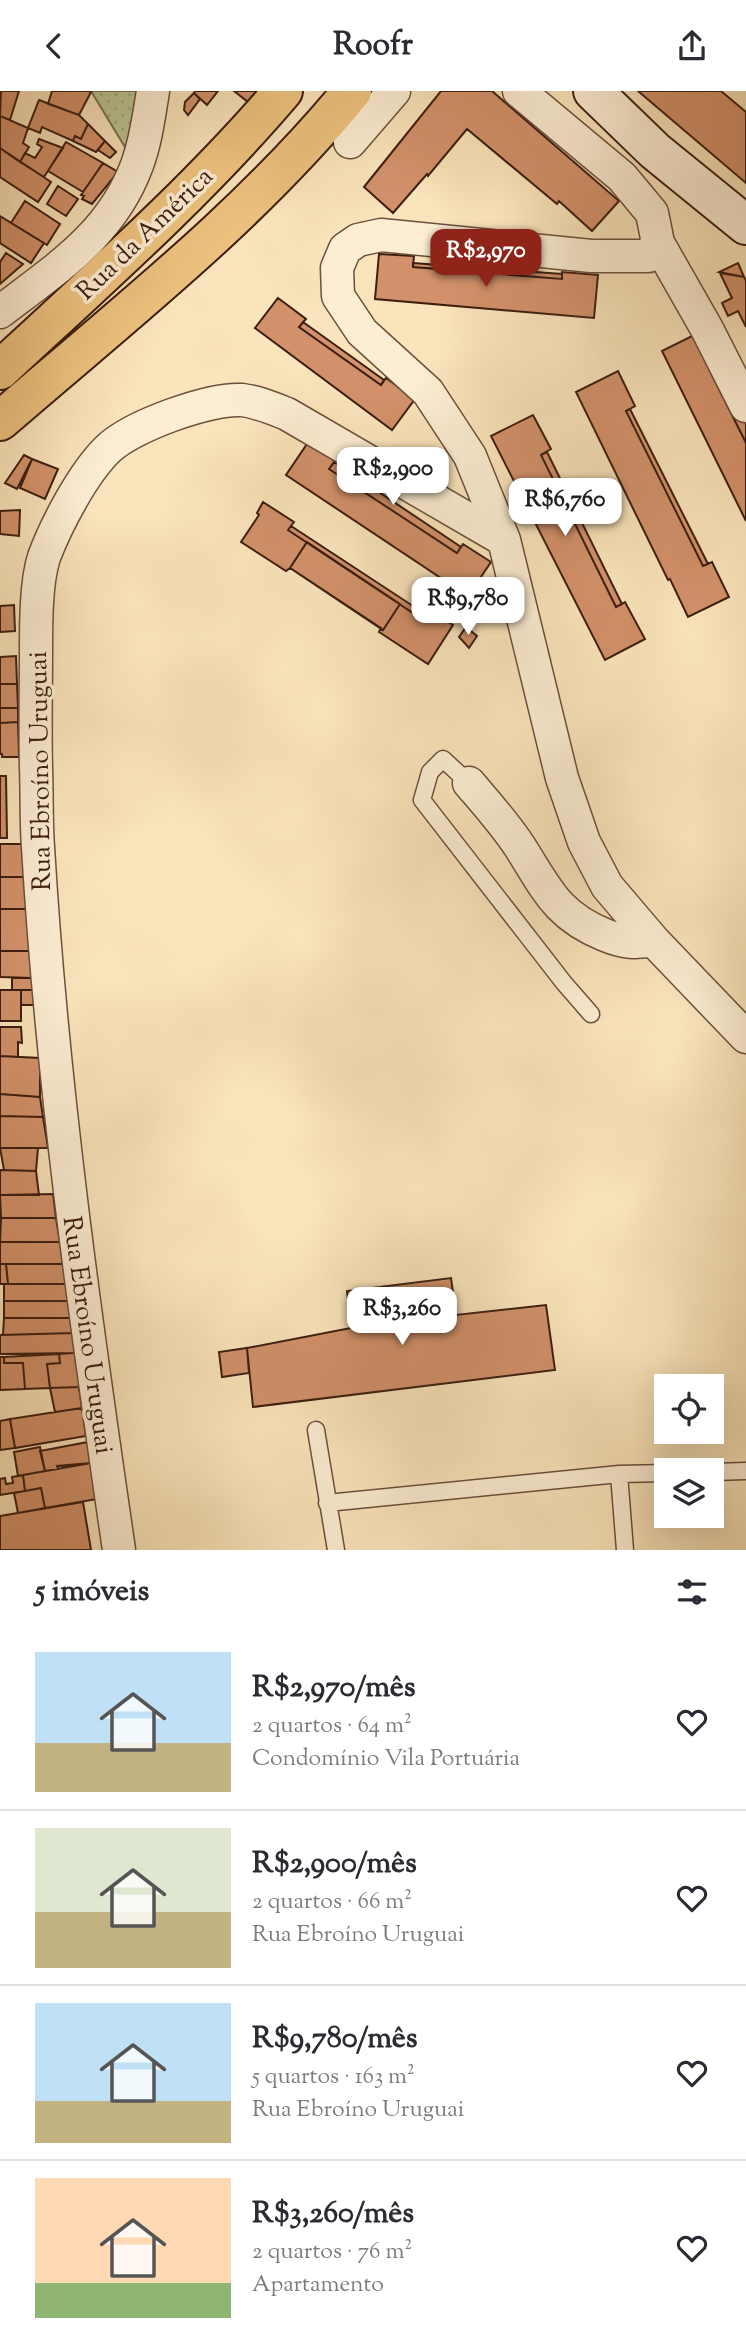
<!DOCTYPE html>
<html lang="pt">
<meta charset="utf-8">
<style>
body{margin:0;font-family:"Sorts Mill Goudy",serif;background:#f2f2f3;color:#2b2b33;height:100vh;display:flex;flex-direction:column;font-size:26px;white-space:nowrap}
*{box-sizing:border-box;margin:0}
p{font-size:23px;color:#7c7c81}
.icon{flex:none;width:38px;height:38px;fill:none;stroke:currentColor;stroke-width:2;stroke-linecap:round;stroke-linejoin:round}
.map{position:relative;height:1459px;overflow:hidden}
.panel{display:flex;flex-direction:column;background:#fff;flex:1}
.panel>*{flex:none}
.buttons{position:absolute;left:654px;top:1283px;display:grid;gap:14px}
.buttons a{display:grid;place-items:center;width:70px;height:70px;border-radius:0px;background:#fff;box-shadow:0 7px 28px #0002;font-size:35px}
.price{position:absolute;translate:-50% -60px;padding:0 16px;border-radius:14px;background:#fff;color:#222;font-size:23px;line-height:46px;filter:drop-shadow(0 2px 4px #0008)}
.price::after{content:'';position:absolute;left:50%;top:42px;width:21px;height:16px;margin-left:-10px;background:inherit;clip-path:polygon(0 0,100% 0,50% 100%)}
.price.active{background:#8f2418;color:#fff}
ul{padding:0;list-style:none}
li{display:flex;align-items:center;gap:21px;height:175px;padding:0 35px}
li+li{border-top:2px solid #e1e1e2}
li span{display:grid;place-items:center;flex:none;width:196px;height:140px;border-radius:0px;color:#555}
li>.icon{margin-inline-start:auto}
span .icon{width:84px;height:84px;fill:#fffc;stroke-width:1}
li b{font-size:30px}
h2{display:flex;justify-content:space-between;align-items:center;height:84px;padding:0 35px;font-size:30px}
header{display:flex;justify-content:space-between;align-items:center;height:91px;padding:0 35px;background:#fff;font-size:32px;font-weight:800}
.map>svg:first-child{display:block}
</style>
<header><svg class="icon" aria-label="back" viewBox="0 0 24 24"><path d="M15 5l-7 7 7 7"/></svg>Roofr<svg class="icon" aria-label="share" viewBox="0 0 24 24"><path d="M12 15V3M7 8l5-5 5 5M5 13v7h14v-7"/></svg></header>
<div class="map">
<svg width="746" height="1459" viewBox="0 0 746 1459">
<defs>
<pattern id="park-dots" width="8" height="8" patternUnits="userSpaceOnUse" patternTransform="scale(1.75)"><rect width="8" height="8" fill="#bac593"/><path d="M2 2h.1M6 6h.1" fill="none" stroke="#a1a97e" stroke-width="1.8" stroke-linecap="round"/></pattern>
</defs>
<rect width="100%" height="100%" fill="#fae4bb"/>
<filter id="stains"><feTurbulence type="fractalNoise" baseFrequency=".00286" numOctaves="4"/><feColorMatrix values="0 0 0 0 .2 0 0 0 0 .09 0 0 0 0 .02 0 0 0 .5 -.17"/></filter>
<radialGradient id="worn" r=".72"><stop offset=".6" stop-color="#630" stop-opacity="0"/><stop offset="1" stop-color="#630" stop-opacity=".3"/></radialGradient>
<path fill="url(#park-dots)" stroke="#7b7152" stroke-width="2" d="M91 0H144L131 66Z"/>
<path fill="#d2916a" stroke="#3c1d11" stroke-width="2" d="M1 0H19L10 29 0 25Z
M52 0H88L91 1 79 24 48 13Z
M195 0H218L207 14 194 2Z
M234 0H257L248 11Z
M441 0H492L619 110 592 140 559 110 557 113 467 38 428 85 427 83 393 122 364 96Z
M638 0H721L746 21V92Z
M194 2 200 8 188 24 184 19 185 11Z
M39 9 79 24 88 33 81 48 75 45 73 50 42 36 40 42 28 37Z
M0 25 28 37 23 52 29 56 20 71 0 57Z
M88 33 105 50 96 61 73 50 75 45 81 48Z
M39 48 63 57 44 86 20 71 25 62 35 67 42 56 37 53Z
M105 50 116 61 110 67 98 59Z
M66 51 103 72 83 101 48 80Z
M0 57 51 91 38 111 0 86Z
M103 72 118 81 92 113 82 108 84 105 81 104Z
M58 95 78 108 66 125 47 113Z
M25 110 60 133 47 154 11 132Z
M0 125 44 152 31 172 0 152Z
M6 162 23 173 0 193V171Z
M379 163 414 165 413 176 562 188V181L598 184 594 227 375 208Z
M413 172 562 183V188L413 176Z
M738 172 744 186 719 181Z
M720 182 744 186 746 190V236L738 220 728 225 722 212 732 207Z
M278 207 306 228 299 236 381 294 386 287 415 308 392 339 255 237Z
M303 231 384 289 381 294 299 236Z
M704 239 720 272 709 278 746 352V430L662 260Z
M715 275 746 329V352L709 278Z
M618 280 635 315 626 320 703 475 712 471 729 506 688 526 670 488 668 489 576 301Z
M630 318 708 473 703 475 626 320Z
M533 324 551 358 541 364 616 516 625 511 645 548 605 569 491 345Z
M309 350 336 369 329 378 457 462 463 453 491 471 468 505 286 384Z
M547 361 622 513 616 516 541 364Z
M24 364 32 368 17 398 5 392Z
M32 368 58 378 45 408 20 397Z
M334 371 461 456 457 462 329 378Z
M263 411 294 431 288 439 413 522 419 512 453 534 428 573 379 541 381 537 290 477 286 480 241 451 259 424 257 422Z
M20 419 19 445 0 443V420Z
M291 435 416 517 413 522 288 439Z
M307 451 400 513 383 539 290 477Z
M14 514 15 540 0 541V515Z
M466 536 477 545 469 557 459 546Z
M16 565 17 593H0V566Z
M0 593H17L18 617H0Z
M0 617H18V631L0 632Z
M18 631 19 666H2V663H0V632Z
M0 685H6L7 747H0Z
M0 753H22L24 786H0Z
M0 786H24L27 818H0Z
M0 818H27L30 860H0Z
M0 860H30L32 887 0 886Z
M12 887H32L33 899H12Z
M0 899H21V930H0Z
M21 899H33L34 914H21Z
M0 936H21L22 952 18 951V966L0 965Z
M0 965 40 967V1006L0 1003Z
M0 1003 40 1006 43 1026 0 1025Z
M0 1025 43 1026 48 1057H0Z
M0 1057H38L36 1080 4 1079Z
M0 1079 36 1080 39 1104H0Z
M53 1103 56 1127H1L0 1104Z
M1 1127H56L60 1151H0Z
M0 1151H60L63 1173H0Z
M0 1173H6L8 1193H0Z
M6 1173H63L66 1193H8Z
M451 1187 456 1224 546 1214 555 1279 253 1316 247 1257 351 1237 347 1200Z
M4 1193H66L68 1210H4Z
M4 1210H68L71 1227H4Z
M4 1227H71L73 1242 3 1244Z
M73 1242 76 1262 0 1263V1244Z
M247 1257 249 1282 222 1286 219 1261Z
M76 1262 80 1296 50 1297 47 1273 60 1272 59 1263Z
M59 1263 60 1272 47 1273 50 1297 25 1298 23 1272H4V1266Z
M0 1266H4V1272H23L25 1298 0 1299Z
M79 1296 82 1317 55 1321 50 1297Z
M82 1317 86 1345 15 1357 10 1328Z
M10 1328 15 1357 0 1359V1330Z
M88 1351 91 1372 57 1375 58 1378 45 1380 40 1360Z
M40 1356 45 1380 18 1385 14 1361Z
M91 1372 97 1408 45 1417 41 1397 25 1400 23 1384Z
M23 1384 25 1400 0 1404V1388L5 1387 6 1393 13 1392 12 1386Z
M41 1397 45 1417 18 1422 14 1402Z
M83 1411 91 1459H0V1425Z"/>
<g fill="none" stroke-linecap="round" stroke-linejoin="round">
<g stroke="#6c4f3c" stroke-width="19">
<path id="lane" d="M469 692 443 668 430 681 422 709 564 892 591 923
M316 1339 336 1459
M712 1381 746 1380
M619 1383 625 1459
M327 1412 619 1383 667 1382"/>
</g>
<g stroke="#6c4f3c" stroke-width="35">
<path id="street" d="M519 0 622 86 652 122 658 152 707 238 746 315
M350 51 394 0
M658 152 648 165H591L381 144 358 149 345 158 337 177 338 205 362 241 428 301 470 365 504 449 562 687 584 751 607 795 653 849 746 946
M0 221C57 177 111 144 137 74 146 50 149 24 153 0
M469 692C487 713 505 733 520 756 547 798 556 824 605 844 622 851 635 853 653 849
M119 1459C85 1226 52 992 38 756 36 730 37 703 36 677 35 637 36 598 36 558 36 532 36 491 44 466 56 434 83 382 108 358 132 335 209 307 242 309 258 311 272 317 287 323L504 449"/>
</g>
<g stroke="#3c1d11" stroke-width="42">
<path id="secondary" d="M593 0 655 60 746 134"/>
</g>
<g stroke="#3c1d11" stroke-width="42">
<path id="primary" d="M0 279C97 189 197 101 283 0
M0 330C121 225 250 125 352 0"/>
</g>
<use href="#lane" stroke="#fcedd3" stroke-width="16"/>
<use href="#street" stroke="#fcedd3" stroke-width="32"/>
<use href="#secondary" stroke="#fcedd3" stroke-width="38"/>
<use href="#primary" stroke="#edc27e" stroke-width="38"/>
</g>
<g text-anchor="middle" stroke-width="7" stroke-linejoin="round" paint-order="stroke">
<g font-size="26" fill="#3c1d11" stroke="#fcedd3">
<text transform="translate(144 142) rotate(-44)" y="9">Rua da América</text>
<text transform="translate(39 680) rotate(-91)" y="9">Rua Ebroíno Uruguai</text>
<text transform="translate(89 1244) rotate(82)" y="9">Rua Ebroíno Uruguai</text>
</g>
</g>
<rect width="100%" height="100%" filter="url(#stains)"/>
<rect width="100%" height="100%" fill="url(#worn)"/>
</svg>
<div class="buttons">
<a><svg class="icon" aria-label="locate" viewBox="0 0 24 24"><circle cx="12" cy="12" r="6"/><path d="M12 2v4M12 18v4M2 12h4M18 12h4"/></svg></a>
<a><svg class="icon" aria-label="layers" viewBox="0 0 24 24"><path d="M12 4l9 5-9 5-9-5zM3 14l9 5 9-5"/></svg></a>
</div>
<b class="price active" style="left:486px;top:198px">R$2,970</b>
<b class="price" style="left:393px;top:416px">R$2,900</b>
<b class="price" style="left:565px;top:447px">R$6,760</b>
<b class="price" style="left:468px;top:546px">R$9,780</b>
<b class="price" style="left:402px;top:1256px">R$3,260</b>
</div>
<section class="panel">
<h2>5 imóveis<svg class="icon" aria-label="filters" viewBox="0 0 24 24"><path d="M4 7h16M4 17h16"/><circle cx="9" cy="7" r="2"/><circle cx="15" cy="17" r="2"/></svg></h2>
<ul>
<li><span style="background:linear-gradient(#bfe0f5 65%,#c2b280 0)"><svg class="icon" aria-label="home" viewBox="0 0 24 24"><path d="M3 11l9-7 9 7M6 9v11h12V9"/></svg></span><div><b>R$2,970/mês</b><p>2 quartos · 64 m²</p><p>Condomínio Vila Portuária</p></div><svg class="icon" aria-label="heart" viewBox="0 0 24 24"><path d="M12 20l-8-8c-3-5 5-10 8-4 3-6 11-1 8 4z"/></svg></li>
<li><span style="background:linear-gradient(#dfe7d0 60%,#c2b280 0)"><svg class="icon" aria-label="home" viewBox="0 0 24 24"><path d="M3 11l9-7 9 7M6 9v11h12V9"/></svg></span><div><b>R$2,900/mês</b><p>2 quartos · 66 m²</p><p>Rua Ebroíno Uruguai</p></div><svg class="icon" aria-label="heart" viewBox="0 0 24 24"><path d="M12 20l-8-8c-3-5 5-10 8-4 3-6 11-1 8 4z"/></svg></li>
<li><span style="background:linear-gradient(#bfe0f5 70%,#c2b280 0)"><svg class="icon" aria-label="home" viewBox="0 0 24 24"><path d="M3 11l9-7 9 7M6 9v11h12V9"/></svg></span><div><b>R$9,780/mês</b><p>5 quartos · 163 m²</p><p>Rua Ebroíno Uruguai</p></div><svg class="icon" aria-label="heart" viewBox="0 0 24 24"><path d="M12 20l-8-8c-3-5 5-10 8-4 3-6 11-1 8 4z"/></svg></li>
<li><span style="background:linear-gradient(#ffd9b3 75%,#8fb573 0)"><svg class="icon" aria-label="home" viewBox="0 0 24 24"><path d="M3 11l9-7 9 7M6 9v11h12V9"/></svg></span><div><b>R$3,260/mês</b><p>2 quartos · 76 m²</p><p>Apartamento</p></div><svg class="icon" aria-label="heart" viewBox="0 0 24 24"><path d="M12 20l-8-8c-3-5 5-10 8-4 3-6 11-1 8 4z"/></svg></li>
</ul>
</section>
